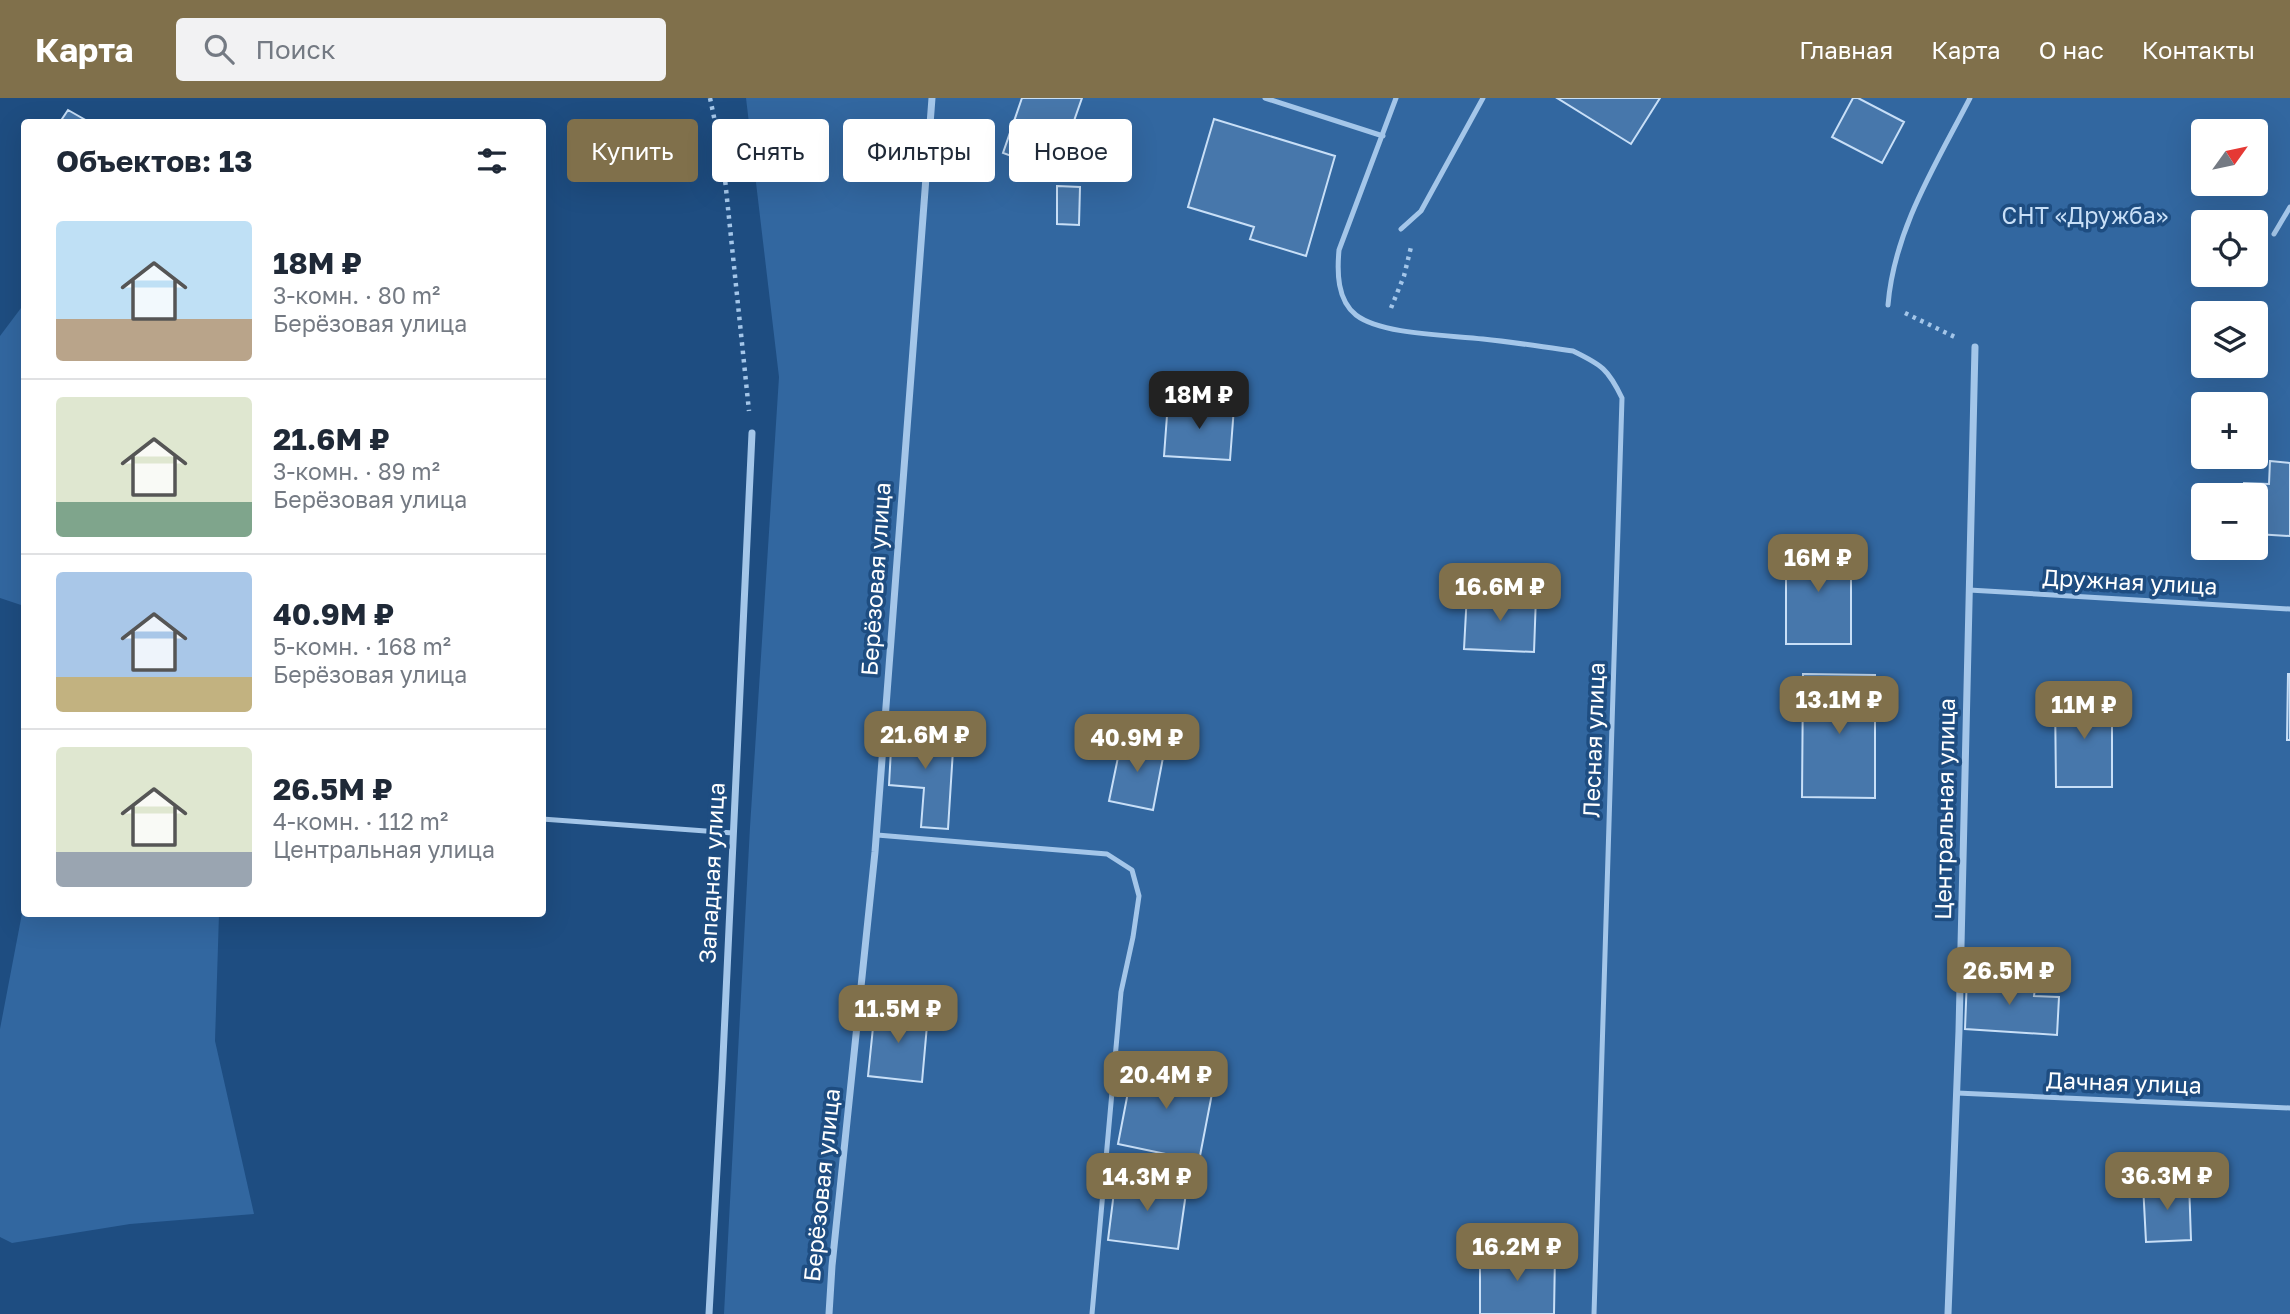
<!DOCTYPE html>
<html lang="ru">
<meta charset="utf-8">
<style>
body{margin:0;font-family:"Golos Text",sans-serif;background:#f2f2f3;color:#1f2937;height:100vh;display:flex;flex-direction:column;font-size:26px;white-space:nowrap}
*{box-sizing:border-box;margin:0}
p{font-size:23px;color:#747a83}
.icon{flex:none;width:38px;height:38px;fill:none;stroke:currentColor;stroke-width:2;stroke-linecap:round;stroke-linejoin:round}
.map{position:relative;flex:1;overflow:hidden}
.drawer{position:absolute;left:21px;top:21px;width:525px;height:798px;display:flex;flex-direction:column;background:#fff;border-radius:7px;box-shadow:0 7px 28px #0002}
.drawer>*{flex:none}
.guide{position:absolute;left:567px;top:21px;width:665px;height:63px;display:flex;gap:14px}
.needle{width:46px;rotate:57deg}
.tools{position:absolute;left:2191px;top:21px;display:grid;gap:14px}
.tools a{display:grid;place-items:center;width:77px;height:77px;border-radius:7px;background:#fff;box-shadow:0 7px 28px #0002;font-size:35px}
.price{position:absolute;translate:-50% -60px;padding:0 16px;border-radius:14px;background:#80704b;color:#fff;font-size:23px;line-height:46px;filter:drop-shadow(0 2px 4px #0008)}
.price::after{content:'';position:absolute;left:50%;top:42px;width:21px;height:16px;margin-left:-10px;background:inherit;clip-path:polygon(0 0,100% 0,50% 100%)}
.price.selected{background:#222;color:#fff}
ul{padding:0;list-style:none}
li{display:flex;align-items:center;gap:21px;height:175px;padding:0 35px}
li+li{border-top:2px solid #e0e1e3}
li span{display:grid;place-items:center;flex:none;width:196px;height:140px;border-radius:7px;color:#555}
li>.icon{margin-inline-start:auto}
span .icon{width:84px;height:84px;fill:#fffc;stroke-width:1}
li b{font-size:30px}
h2{display:flex;justify-content:space-between;align-items:center;height:84px;padding:0 35px;font-size:30px}
.tag{padding:0 24px;border-radius:7px;background:#fff;box-shadow:0 7px 28px #0002;font-size:24px;line-height:63px}
.tag.selected{background:#80704b;color:#fff}
header{display:flex;align-items:center;gap:42px;box-sizing:border-box;height:98px;padding:0 35px;background:#80704b;color:#fff}
header strong{font-size:33px}
nav{display:flex;gap:38px;margin-inline-start:auto;font-size:24px}
.search{width:490px;height:63px;background:#f2f2f3;display:flex;align-items:center;gap:18px;box-sizing:border-box;padding:0 24px;border-radius:7px;color:#747a83;font-size:26px}
.map>svg:first-child{display:block}
</style>
<header>
<strong>Карта</strong>
<div class="search"><svg class="icon" aria-label="search" viewBox="0 0 24 24"><circle cx="10" cy="10" r="6"/><path d="M15 15l6 6"/></svg>Поиск</div>
<nav><a>Главная</a><a>Карта</a><a>О нас</a><a>Контакты</a></nav>
</header>
<div class="map">
<svg width="2290" height="1216" viewBox="0 0 2290 1216">
<rect width="100%" height="100%" fill="#1e4d81"/>
<path fill="#3267a0" fill-rule="evenodd" d="M746 0H2290V1216H724L750 729 779 279ZM2203 33H2256V86H2203ZM2203 124H2256V177H2203ZM2203 215H2256V268H2203ZM2203 306H2256V359H2203ZM2203 397H2256V450H2203Z
M24 206V508L0 500V238Z
M24 805V816H219L215 943 254 1116 130 1126 12 1145 0 1139V931Z"/>
<path fill="#4777ab" stroke="#c8dff7" stroke-width="2" d="M1022 0H1082L1056 74 1003 55Z
M1557 0H1660L1631 46Z
M1853 0H1858L1904 24 1882 65 1832 39Z
M68 12 89 24H60Z
M1214 21 1335 58 1306 158 1250 141 1254 129 1188 109Z
M1057 88 1080 89 1079 127 1057 126Z
M1168 304 1234 309 1230 362 1164 358Z
M2270 363 2290 365V438L2256 436V397H2243L2244 385 2269 386Z
M1786 446 1851 447V546H1786Z
M1467 495 1536 498 1534 554 1464 551Z
M1803 576 1875 577V700L1802 699Z
M2288 576H2290V642H2287Z
M2055 598H2112V689H2056Z
M892 633 954 636 948 731 921 729 924 690 889 687Z
M1122 640 1165 649 1153 712 1109 703Z
M1967 879 2036 883 2034 898 2059 899 2057 937 1965 931Z
M875 910 928 916 922 984 868 978Z
M1134 963 1215 980 1199 1063 1118 1046Z
M1116 1078 1187 1088 1178 1151 1108 1142Z
M2189 1084 2191 1142 2146 1144 2143 1086Z
M1480 1153 1555 1155 1554 1216H1480Z"/>
<g fill="none" stroke-linecap="round" stroke-linejoin="round">
<path stroke="#a4c6e9" stroke-width="4.5" stroke-dasharray="3.5 5" stroke-linecap="butt" d="M710 0 723 62 749 313
M1391 210 1404 178 1411 149
M1905 215 1957 240"/>
<path stroke="#a4c6e9" stroke-width="5" d="M1265 0 1383 38
M1396 0 1339 152C1337 174 1337 202 1356 217 1382 237 1450 237 1483 241 1513 244 1543 249 1573 253 1602 267 1608 271 1622 300L1594 1216
M1401 131 1421 113 1483 0
M2274 136 2290 109
M1888 207C1894 132 1936 66 1970 0
M1969 492 2290 511
M542 721 733 735
M877 737 1107 756 1132 772 1139 798 1133 839 1121 894 1092 1216
M1957 995 2290 1010"/>
<path stroke="#a4c6e9" stroke-width="7" d="M709 1216 722 981 752 335
M829 1216 832 1168 875 754 932 0
M1948 1216 1959 933 1975 249"/>
</g>
<g text-anchor="middle" stroke-width="7" stroke-linejoin="round" paint-order="stroke">
<g font-size="23" fill="#c8dff7" stroke="#1e4d81">
<text x="2085" y="126">СНТ «Дружба»</text>
</g>
<g font-size="23" fill="#fff" stroke="#1e4d81">
<text transform="translate(876 481) rotate(-86)" y="8">Берёзовая улица</text>
<text transform="translate(2130 484) rotate(3)" y="8">Дружная улица</text>
<text transform="translate(1594 642) rotate(-88)" y="8">Лесная улица</text>
<text transform="translate(1945 711) rotate(-89)" y="8">Центральная улица</text>
<text transform="translate(712 775) rotate(-87)" y="8">Западная улица</text>
<text transform="translate(2124 985) rotate(2)" y="8">Дачная улица</text>
<text transform="translate(822 1087) rotate(-84)" y="8">Берёзовая улица</text>
</g>
</g>
</svg>
<div class="tools">
<a><svg class="needle" viewBox="-14 -14 28 28"><path d="M0-13l5 13h-10z" fill="#e53935"/><path d="M0 13l5-13h-10z" fill="#747a83"/></svg></a>
<a><svg class="icon" aria-label="locate" viewBox="0 0 24 24"><circle cx="12" cy="12" r="6"/><path d="M12 2v4M12 18v4M2 12h4M18 12h4"/></svg></a>
<a><svg class="icon" aria-label="layers" viewBox="0 0 24 24"><path d="M12 4l9 5-9 5-9-5zM3 14l9 5 9-5"/></svg></a>
<a>+</a>
<a>−</a>
</div>
<b class="price selected" style="left:1199px;top:333px">18M ₽</b>
<b class="price" style="left:1818px;top:496px">16M ₽</b>
<b class="price" style="left:1500px;top:525px">16.6M ₽</b>
<b class="price" style="left:1839px;top:638px">13.1M ₽</b>
<b class="price" style="left:2084px;top:643px">11M ₽</b>
<b class="price" style="left:925px;top:673px">21.6M ₽</b>
<b class="price" style="left:1137px;top:676px">40.9M ₽</b>
<b class="price" style="left:2009px;top:909px">26.5M ₽</b>
<b class="price" style="left:898px;top:947px">11.5M ₽</b>
<b class="price" style="left:1166px;top:1013px">20.4M ₽</b>
<b class="price" style="left:2167px;top:1114px">36.3M ₽</b>
<b class="price" style="left:1147px;top:1115px">14.3M ₽</b>
<b class="price" style="left:1517px;top:1185px">16.2M ₽</b>
<div class="guide">
<a class="tag selected">Купить</a>
<a class="tag">Снять</a>
<a class="tag">Фильтры</a>
<a class="tag">Новое</a>
</div>
<section class="drawer">
<h2>Объектов: 13<svg class="icon" aria-label="filters" viewBox="0 0 24 24"><path d="M4 7h16M4 17h16"/><circle cx="9" cy="7" r="2"/><circle cx="15" cy="17" r="2"/></svg></h2>
<ul>
<li><span style="background:linear-gradient(#bfe0f5 70%,#b9a48a 0)"><svg class="icon" aria-label="home" viewBox="0 0 24 24"><path d="M3 11l9-7 9 7M6 9v11h12V9"/></svg></span><div><b>18M ₽</b><p>3-комн. · 80 m²</p><p>Берёзовая улица</p></div></li>
<li><span style="background:linear-gradient(#dfe7d0 75%,#7fa58c 0)"><svg class="icon" aria-label="home" viewBox="0 0 24 24"><path d="M3 11l9-7 9 7M6 9v11h12V9"/></svg></span><div><b>21.6M ₽</b><p>3-комн. · 89 m²</p><p>Берёзовая улица</p></div></li>
<li><span style="background:linear-gradient(#a9c7e8 75%,#c2b280 0)"><svg class="icon" aria-label="home" viewBox="0 0 24 24"><path d="M3 11l9-7 9 7M6 9v11h12V9"/></svg></span><div><b>40.9M ₽</b><p>5-комн. · 168 m²</p><p>Берёзовая улица</p></div></li>
<li><span style="background:linear-gradient(#dfe7d0 75%,#9aa5b1 0)"><svg class="icon" aria-label="home" viewBox="0 0 24 24"><path d="M3 11l9-7 9 7M6 9v11h12V9"/></svg></span><div><b>26.5M ₽</b><p>4-комн. · 112 m²</p><p>Центральная улица</p></div></li>
</ul>
</section>
</div>
